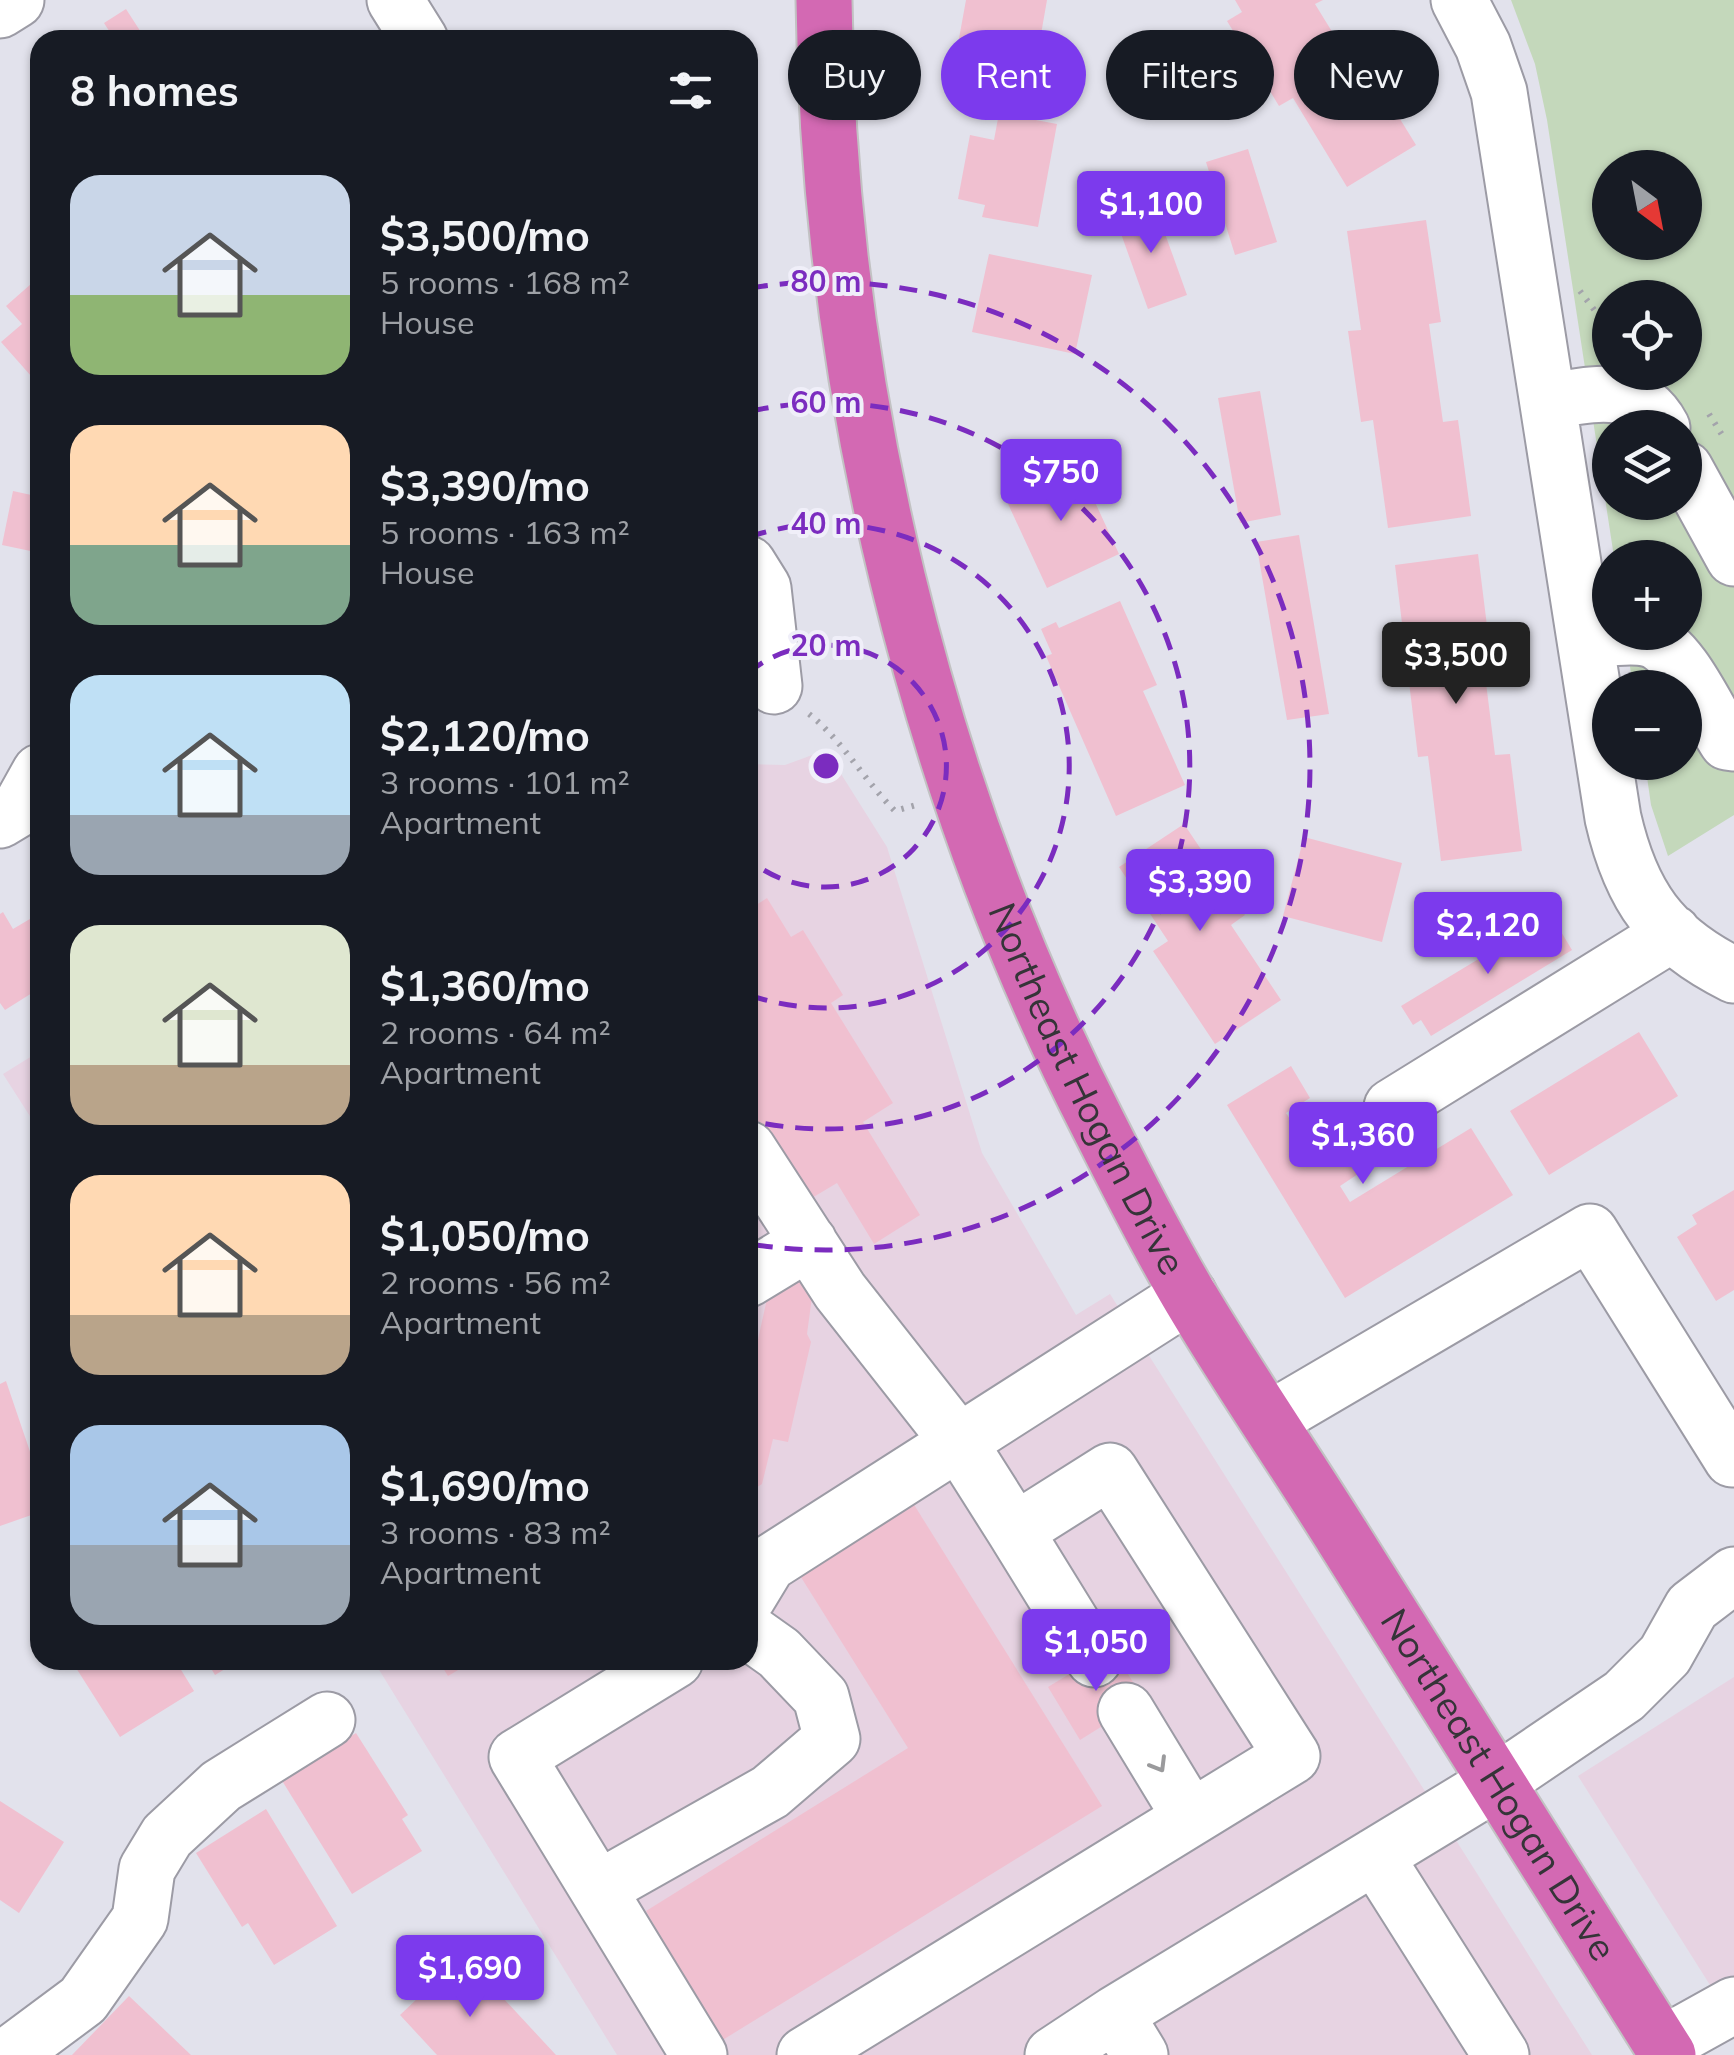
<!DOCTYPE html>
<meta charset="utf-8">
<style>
body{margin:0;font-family:Mulish,sans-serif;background:#242831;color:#f1f3f6;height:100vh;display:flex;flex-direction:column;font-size:38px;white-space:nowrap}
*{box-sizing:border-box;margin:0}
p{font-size:32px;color:#9ea1a6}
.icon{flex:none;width:55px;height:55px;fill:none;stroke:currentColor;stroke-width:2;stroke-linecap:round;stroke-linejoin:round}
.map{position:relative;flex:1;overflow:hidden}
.details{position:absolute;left:30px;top:30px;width:728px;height:1640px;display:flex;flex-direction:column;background:#171b24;border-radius:30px;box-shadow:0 2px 8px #0004}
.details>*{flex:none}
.top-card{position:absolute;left:788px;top:30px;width:795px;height:90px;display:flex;gap:20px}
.needle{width:65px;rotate:148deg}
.controls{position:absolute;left:1592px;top:150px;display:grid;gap:20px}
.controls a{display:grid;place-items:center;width:110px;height:110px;border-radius:50%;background:#171b24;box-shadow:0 2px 8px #0004;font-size:50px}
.price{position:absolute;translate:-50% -85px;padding:0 22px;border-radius:10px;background:#7c3aed;color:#fff;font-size:32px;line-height:65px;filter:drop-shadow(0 2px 5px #0008)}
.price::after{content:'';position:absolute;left:50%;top:60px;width:30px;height:22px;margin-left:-15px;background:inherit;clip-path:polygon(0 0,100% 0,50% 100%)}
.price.current{background:#222;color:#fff}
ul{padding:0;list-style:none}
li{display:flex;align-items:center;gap:30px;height:250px;padding:0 40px}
li span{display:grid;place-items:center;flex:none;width:280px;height:200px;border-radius:30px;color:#555}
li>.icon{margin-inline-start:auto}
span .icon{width:120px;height:120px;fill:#fffc;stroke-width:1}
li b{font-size:42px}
h2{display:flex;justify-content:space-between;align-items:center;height:120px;padding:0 40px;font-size:42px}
.chip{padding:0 35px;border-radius:45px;background:#171b24;box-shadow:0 2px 8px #0004;font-size:35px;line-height:90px}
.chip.current{background:#7c3aed;color:#fff}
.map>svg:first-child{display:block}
</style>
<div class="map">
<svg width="1734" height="2055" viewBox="0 0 1734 2055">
<rect width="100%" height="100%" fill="#e2e2ec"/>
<path fill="#e7d3e2" d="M826 750 887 847 982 1153 1076 1315 1110 1294 1592 2055H617L373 1660H748V764L785 765Z
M40 1051V1132L3 1074Z
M1734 1677V2023L1578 1776Z"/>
<path fill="#c4d8bb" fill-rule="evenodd" d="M1511 0H1734V815L1668 856 1651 805 1645 763 1685 762V688L1633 687 1625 633 1685 632V558L1614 557 1547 120 1535 64ZM1610 168H1685V242H1610ZM1610 298H1685V372H1610ZM1610 428H1685V502H1610Z"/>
<path fill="#f0c0d0" d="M966 0H1047L1033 80 954 66Z
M1235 0H1323L1315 4 1355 69 1365 62 1416 145 1347 187 1293 98 1279 106 1227 21 1242 12Z
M126 9 146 40H115L104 23Z
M999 113 1057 124 1038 227 982 217 985 205 958 199 970 135 994 140Z
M1248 149 1277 242 1235 255 1206 162Z
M1154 203 1187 295 1148 309 1115 217Z
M1426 220 1441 322 1429 324 1443 422 1458 420 1471 516 1388 528 1373 420 1361 422 1348 331 1361 330 1347 231Z
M989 254 1092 275 1075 354 972 332Z
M40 276V369L31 376 1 342 22 324 6 306Z
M1260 391 1281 515 1240 523 1218 398Z
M1075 459 1119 554 1047 588 1003 493Z
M38 487 40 553 2 545 13 491 36 496Z
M1299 535 1329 714 1287 720 1256 542Z
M1478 554 1491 658 1483 659 1495 755 1510 754 1522 851 1441 861 1428 756 1418 757 1395 565Z
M1120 601 1157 685 1143 691 1185 785 1116 816 1046 656 1052 654 1041 629 1056 622 1059 628Z
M1184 824 1245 915 1231 925 1281 1000 1215 1044 1153 951 1168 941 1119 867Z
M1304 837 1402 863 1382 942 1283 916Z
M767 898 791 937 803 930 843 995 831 1003 893 1103 863 1122 920 1215 874 1244 837 1183 795 1208 748 1132V910Z
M3 912 13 929 40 913V988L5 1010 0 1003V914Z
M1551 915 1572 950 1431 1036 1421 1020 1413 1025 1401 1006Z
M1639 1032 1678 1096 1549 1175 1510 1111Z
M1291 1066 1310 1098 1286 1113 1293 1124 1321 1107 1361 1172 1340 1186 1350 1202 1471 1128 1513 1195 1345 1298 1227 1105Z
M1734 1190V1290L1716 1301 1677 1237 1697 1224 1692 1215Z
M772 1276 814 1282 807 1334 811 1342 788 1442 773 1439 762 1484 748 1493V1385Z
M6 1381 40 1481V1512L0 1526V1384Z
M908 1495 1102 1806 721 2041 646 1911 908 1748 794 1566Z
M1112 1648 1144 1700 1080 1740 1048 1687Z
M71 1660H175L194 1691 120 1737Z
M206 1660H240L215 1675Z
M438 1660H475L448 1676Z
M356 1733 408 1815 402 1819 422 1851 352 1894 281 1779Z
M0 1801 64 1842 19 1913 0 1900Z
M266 1809 337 1926 274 1965 248 1923 242 1927 196 1853Z
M458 1960 485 1989 490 1984 556 2055H437L400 2015Z
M129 1996 191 2055H72Z"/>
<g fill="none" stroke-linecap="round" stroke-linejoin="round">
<g stroke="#9c9ba5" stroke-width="59">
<path id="minor" d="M395 0 420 40
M1459 0 1483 46 1499 92 1613 818C1631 896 1661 939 1734 975
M0 10 16 0
M1548 401C1591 395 1637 381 1662 428
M1685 469 1734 558
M748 564 763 588 774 686
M1587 641C1606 639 1630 634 1649 639 1680 647 1709 715 1727 742L1734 743
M0 820 20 808 40 772
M1392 1107 1673 933
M748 1149 840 1291 958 1441 1015 1531 1110 1471 1292 1756 805 2055
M748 1279 809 1242
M1269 1420 1590 1232 1732 1459
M1015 1531 1094 1659
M748 1597 768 1564 1189 1295
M675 1660 517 1757 699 2055
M1126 1711 1191 1818
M1375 1856 1501 2055
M598 1889 770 1792 832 1739 821 1697 779 1653 748 1631
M1662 2045 1734 2005
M9 2055 83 2000 140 1919 147 1869 167 1836 221 1786 327 1720
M1053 2055 1115 2014
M1140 2055 1115 2014 1497 1782 1624 1696 1665 1655 1692 1607 1734 1575"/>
</g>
<g stroke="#c2c2c3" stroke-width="59">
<g id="highway">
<path id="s1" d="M824 0C828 382 925 787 1099 1126 1128 1183 1157 1242 1190 1297 1238 1378 1292 1456 1342 1536 1451 1709 1560 1882 1668 2055"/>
</g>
</g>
<path stroke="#a3a3ab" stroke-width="6" stroke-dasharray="2.5 8" stroke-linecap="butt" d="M1580 291 1610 331
M1709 414 1724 438
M809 714C842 740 864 780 895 811L916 805"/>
<use href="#minor" stroke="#fff" stroke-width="55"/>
<use href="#highway" stroke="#d369b3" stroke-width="55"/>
</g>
<defs><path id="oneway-chevron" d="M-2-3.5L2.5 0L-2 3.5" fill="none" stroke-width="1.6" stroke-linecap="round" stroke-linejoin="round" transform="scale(2.5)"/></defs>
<use stroke="#9a9a9c" href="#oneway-chevron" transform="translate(1159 1765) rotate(59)"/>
<g fill="none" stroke="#7b2cbf" stroke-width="5" stroke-dasharray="18 12">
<path d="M748 673A121 121 0 1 1 748 859"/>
<path d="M749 537A242 242 0 1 1 749 995"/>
<path d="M751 411A363 363 0 1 1 751 1121"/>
<path d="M750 288A484 484 0 1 1 750 1244"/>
</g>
<g text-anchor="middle" stroke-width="8" stroke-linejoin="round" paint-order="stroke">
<g font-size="38" fill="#353438" stroke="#f0eff9">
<text dy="13" stroke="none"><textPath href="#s1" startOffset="1130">Northeast Hogan Drive</textPath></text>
<text dy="13" stroke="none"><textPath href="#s1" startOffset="1940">Northeast Hogan Drive</textPath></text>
</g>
</g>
<circle cx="826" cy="766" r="15" fill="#7b2cbf" stroke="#f0eff9" stroke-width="5"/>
<g font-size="30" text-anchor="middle" font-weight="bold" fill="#7b2cbf" stroke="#f0eff9" stroke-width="8" stroke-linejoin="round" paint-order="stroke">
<text x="826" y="292">80 m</text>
<text x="826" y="413">60 m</text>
<text x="826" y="534">40 m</text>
<text x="826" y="656">20 m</text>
</g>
</svg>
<div class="controls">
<a><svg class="needle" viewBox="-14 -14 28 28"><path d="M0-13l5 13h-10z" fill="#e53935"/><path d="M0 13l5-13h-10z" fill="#9ea1a6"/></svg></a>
<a><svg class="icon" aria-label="locate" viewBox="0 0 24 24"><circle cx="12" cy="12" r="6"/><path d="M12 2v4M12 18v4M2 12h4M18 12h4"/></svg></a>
<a><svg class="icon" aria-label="layers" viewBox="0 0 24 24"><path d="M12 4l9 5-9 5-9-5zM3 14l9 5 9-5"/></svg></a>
<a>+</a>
<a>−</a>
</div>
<b class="price" style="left:1151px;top:256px">$1,100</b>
<b class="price" style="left:1061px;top:524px">$750</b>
<b class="price current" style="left:1456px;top:707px">$3,500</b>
<b class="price" style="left:1200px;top:934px">$3,390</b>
<b class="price" style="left:1488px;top:977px">$2,120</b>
<b class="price" style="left:1363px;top:1187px">$1,360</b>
<b class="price" style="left:1096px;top:1694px">$1,050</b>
<b class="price" style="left:470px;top:2020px">$1,690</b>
<div class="top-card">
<a class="chip">Buy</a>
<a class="chip current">Rent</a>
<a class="chip">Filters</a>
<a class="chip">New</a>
</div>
<section class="details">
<h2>8 homes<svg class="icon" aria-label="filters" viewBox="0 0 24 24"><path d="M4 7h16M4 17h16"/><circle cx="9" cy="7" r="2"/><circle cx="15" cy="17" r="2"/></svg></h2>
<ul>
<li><span style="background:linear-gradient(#c9d6e8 60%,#8fb573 0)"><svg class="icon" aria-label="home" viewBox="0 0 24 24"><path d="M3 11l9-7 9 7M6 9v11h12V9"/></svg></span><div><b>$3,500/mo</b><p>5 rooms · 168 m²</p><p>House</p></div></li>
<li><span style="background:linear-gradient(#ffd9b3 60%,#7fa58c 0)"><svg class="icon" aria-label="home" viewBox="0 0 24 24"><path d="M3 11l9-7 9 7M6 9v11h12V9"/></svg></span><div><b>$3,390/mo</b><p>5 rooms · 163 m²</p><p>House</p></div></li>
<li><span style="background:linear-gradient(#bfe0f5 70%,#9aa5b1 0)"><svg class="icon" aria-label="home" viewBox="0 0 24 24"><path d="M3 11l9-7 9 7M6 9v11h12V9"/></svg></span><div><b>$2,120/mo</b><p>3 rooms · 101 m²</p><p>Apartment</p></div></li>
<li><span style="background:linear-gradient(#dfe7d0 70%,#b9a48a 0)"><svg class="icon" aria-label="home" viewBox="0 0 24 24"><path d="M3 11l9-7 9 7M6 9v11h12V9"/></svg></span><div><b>$1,360/mo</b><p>2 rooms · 64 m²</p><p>Apartment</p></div></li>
<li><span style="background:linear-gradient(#ffd9b3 70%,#b9a48a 0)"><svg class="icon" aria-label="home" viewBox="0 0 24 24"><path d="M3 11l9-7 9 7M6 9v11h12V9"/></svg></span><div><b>$1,050/mo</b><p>2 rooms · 56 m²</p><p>Apartment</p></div></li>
<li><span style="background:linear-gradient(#a9c7e8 60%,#9aa5b1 0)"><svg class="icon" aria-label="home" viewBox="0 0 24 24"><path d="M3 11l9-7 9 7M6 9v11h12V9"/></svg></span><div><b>$1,690/mo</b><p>3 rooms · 83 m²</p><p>Apartment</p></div></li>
</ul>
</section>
</div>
